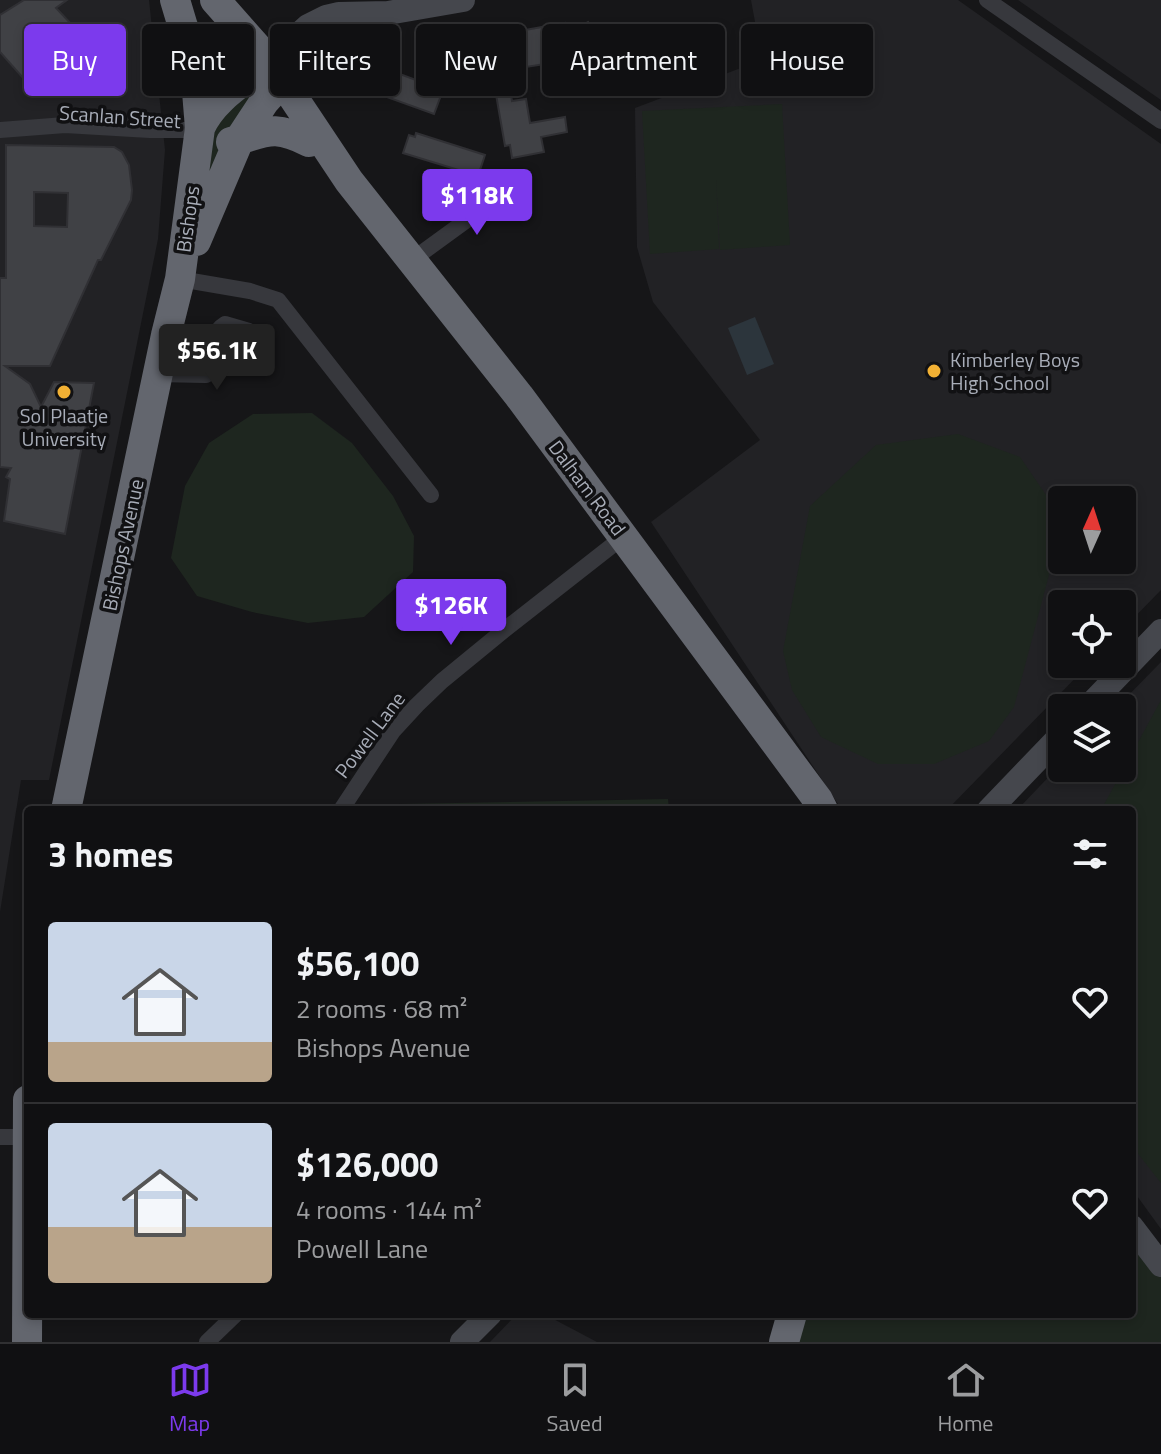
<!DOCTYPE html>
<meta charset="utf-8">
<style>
body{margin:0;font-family:"Titillium Web",sans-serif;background:#19191b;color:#f1f3f6;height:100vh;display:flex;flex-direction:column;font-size:30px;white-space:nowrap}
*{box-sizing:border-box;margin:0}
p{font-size:26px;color:#9c9d9f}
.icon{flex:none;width:44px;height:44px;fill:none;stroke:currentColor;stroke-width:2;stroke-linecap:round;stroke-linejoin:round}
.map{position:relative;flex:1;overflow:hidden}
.details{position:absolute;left:24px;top:806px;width:1112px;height:512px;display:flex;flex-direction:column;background:#101012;border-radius:8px;box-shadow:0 4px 12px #0003,0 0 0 2px #303032}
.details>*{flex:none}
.guide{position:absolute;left:24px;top:24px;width:1114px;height:72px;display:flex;gap:16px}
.needle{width:52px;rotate:3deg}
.controls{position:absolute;left:1048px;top:486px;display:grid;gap:16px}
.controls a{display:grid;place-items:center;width:88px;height:88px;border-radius:8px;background:#101012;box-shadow:0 4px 12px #0003,0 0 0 2px #303032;font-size:40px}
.price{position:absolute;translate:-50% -68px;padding:0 18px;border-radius:8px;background:#7c3aed;color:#fff;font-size:26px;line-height:52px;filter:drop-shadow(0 2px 4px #0008)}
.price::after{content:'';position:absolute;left:50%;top:48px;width:24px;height:18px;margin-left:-12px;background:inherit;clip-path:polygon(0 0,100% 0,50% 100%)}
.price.current{background:#222;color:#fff}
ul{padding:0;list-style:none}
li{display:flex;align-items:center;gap:24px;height:200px;padding:0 24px}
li+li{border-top:2px solid #303032}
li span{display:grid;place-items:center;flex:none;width:224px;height:160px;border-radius:8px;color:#555}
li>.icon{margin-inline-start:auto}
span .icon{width:96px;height:96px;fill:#fffc;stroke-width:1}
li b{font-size:34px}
h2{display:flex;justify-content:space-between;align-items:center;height:96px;padding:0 24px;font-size:34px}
.tag{padding:0 28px;border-radius:8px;background:#101012;box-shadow:0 4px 12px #0003,0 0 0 2px #303032;font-size:28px;line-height:72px}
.tag.current{background:#7c3aed;color:#fff}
.tabs{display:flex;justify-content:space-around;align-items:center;height:112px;border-top:2px solid #303032;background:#101012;font-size:22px;color:#9c9d9f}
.tabs a{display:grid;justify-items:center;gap:4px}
.tabs .current{color:#7c3aed}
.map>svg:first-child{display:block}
</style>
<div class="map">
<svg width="1161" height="1342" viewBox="0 0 1161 1342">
<rect width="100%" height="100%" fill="#161618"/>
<path fill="#222225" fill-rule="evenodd" d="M0 0H149L165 150 158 239 49 780H21L0 912Z
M751 0H958L1161 144V590L1122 630V604H1062V664H1089L947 810H907L887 805 867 810H842L651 522 760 440 653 302 637 247 635 108 762 60ZM1062 500H1122V560H1062Z
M1018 0H1161V100Z
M1161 662V1229L1132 1189V810H1017L1062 763V768H1122V708H1116Z
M517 1314H544L597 1342H490Z"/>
<path fill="#1e261f" d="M190 12 244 77 210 106Z
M248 92 251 97 192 227 204 131Z
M782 104 790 245 720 250 716 178 719 249 650 254 642 111Z
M312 413 352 443 393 496 414 536 413 572 364 617 308 623 252 612 197 596 171 558 185 486 209 443 253 414Z
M958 434 1020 457 1057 511 1050 571 1014 707 989 741 934 764H878L821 737 792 690 783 651 810 506 876 445Z
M1161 700V1183L1132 1146V810H1101Z
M668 799 669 810H344L343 805Z
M1132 1232 1161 1270V1342H793L800 1314H1132Z"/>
<path fill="#2c353c" d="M755 317 774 364 747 375 728 328Z"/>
<path fill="#404145" stroke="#303034" stroke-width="2" fill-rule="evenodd" d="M24 0H67L56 8 89 43 31 87 0 52V15Z
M588 22 616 77 605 83 577 28Z
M565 23 571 60 507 70 512 101 526 99 530 123 565 117 567 132 541 137 544 152 512 158 510 145 505 146 486 37Z
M354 57 443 90 434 114 345 82Z
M416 133 485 155 478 176 403 153 409 135 415 137Z
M6 145 114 147 122 152 129 165 132 190 131 200 101 260H98L50 366H5L30 384 41 407 54 382 94 383 65 534 4 521 10 479 6 477 11 468 0 467V278H6ZM34 192 68 193 67 227 34 226Z"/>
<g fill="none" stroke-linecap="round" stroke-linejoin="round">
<path stroke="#37383d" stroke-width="16" d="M987 0 1161 121
M0 130 65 125 150 130H200
M412 260 519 182
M180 279 250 291 278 300 431 495
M158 374 206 375C215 360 207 335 225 324L249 331
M341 810 393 731 417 705 442 681 503 631 623 537
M0 1137H27
M207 1342 236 1314"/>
<path stroke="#45474d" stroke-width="24" d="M269 61 308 26 326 17 339 14 388 13 463 0
M283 81 300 57 312 45 371 20
M1087 708 1161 631
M989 810 1062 734
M1132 1227 1161 1265
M462 1342 490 1314"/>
<path stroke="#63666e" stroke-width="30" d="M175 0 195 67 200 128
M215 0 269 61 349 181 519 396 818 800 823 810
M231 142C267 132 273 124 309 142
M196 241 239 140 264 102 283 81
M66 810 166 335 180 279 200 128C213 98 245 81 269 61
M27 1342 28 1100
M784 1342 792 1314"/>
</g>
<g fill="#f2b134" stroke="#111113" stroke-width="3">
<circle cx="934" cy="371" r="8"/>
<circle cx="64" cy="392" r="8"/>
</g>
<g text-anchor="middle" stroke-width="7" stroke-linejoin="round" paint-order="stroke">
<g font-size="20" fill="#a8adb8" stroke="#111113">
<text transform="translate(120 117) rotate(4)" y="7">Scanlan Street</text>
<text transform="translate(188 219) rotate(-82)" y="7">Bishops</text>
<text transform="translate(587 488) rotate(53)" y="7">Dalham Road</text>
<text transform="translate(123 545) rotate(-78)" y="7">Bishops Avenue</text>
<text transform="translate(370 735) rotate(-53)" y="7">Powell Lane</text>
</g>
<g font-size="20" fill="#a8adb8" stroke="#111113" text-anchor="start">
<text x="950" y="367">Kimberley Boys<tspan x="950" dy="23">High School</tspan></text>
<text x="64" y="423" text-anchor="middle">Sol Plaatje<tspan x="64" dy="23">University</tspan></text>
</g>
</g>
</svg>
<div class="controls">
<a><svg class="needle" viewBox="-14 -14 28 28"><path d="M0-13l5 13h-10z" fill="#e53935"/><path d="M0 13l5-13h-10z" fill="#9c9d9f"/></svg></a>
<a><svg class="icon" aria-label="locate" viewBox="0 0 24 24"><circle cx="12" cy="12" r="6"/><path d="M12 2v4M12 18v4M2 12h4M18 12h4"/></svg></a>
<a><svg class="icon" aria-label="layers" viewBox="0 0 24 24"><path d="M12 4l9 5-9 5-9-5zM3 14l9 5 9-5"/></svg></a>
</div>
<b class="price" style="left:477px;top:237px">$118K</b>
<b class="price current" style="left:217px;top:392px">$56.1K</b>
<b class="price" style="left:451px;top:647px">$126K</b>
<div class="guide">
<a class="tag current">Buy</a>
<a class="tag">Rent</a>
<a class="tag">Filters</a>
<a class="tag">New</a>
<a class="tag">Apartment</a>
<a class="tag">House</a>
</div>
<section class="details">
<h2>3 homes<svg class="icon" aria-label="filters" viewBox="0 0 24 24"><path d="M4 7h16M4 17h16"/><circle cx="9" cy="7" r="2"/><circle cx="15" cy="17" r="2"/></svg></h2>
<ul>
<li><span style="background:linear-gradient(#c9d6e8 75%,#b9a48a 0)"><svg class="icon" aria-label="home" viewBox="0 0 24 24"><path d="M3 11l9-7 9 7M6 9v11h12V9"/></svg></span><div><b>$56,100</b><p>2 rooms · 68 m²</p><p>Bishops Avenue</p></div><svg class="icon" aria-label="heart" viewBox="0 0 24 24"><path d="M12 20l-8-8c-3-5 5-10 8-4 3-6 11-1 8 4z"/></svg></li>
<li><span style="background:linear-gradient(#c9d6e8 65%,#b9a48a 0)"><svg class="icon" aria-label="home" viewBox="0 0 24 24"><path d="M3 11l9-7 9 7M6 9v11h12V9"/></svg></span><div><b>$126,000</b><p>4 rooms · 144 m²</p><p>Powell Lane</p></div><svg class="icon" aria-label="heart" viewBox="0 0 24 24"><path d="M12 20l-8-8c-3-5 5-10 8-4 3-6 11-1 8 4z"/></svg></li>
</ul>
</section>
</div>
<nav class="tabs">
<a class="current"><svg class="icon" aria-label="map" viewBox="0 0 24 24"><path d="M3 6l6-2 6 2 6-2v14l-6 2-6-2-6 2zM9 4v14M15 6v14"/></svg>Map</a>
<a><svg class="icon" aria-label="saved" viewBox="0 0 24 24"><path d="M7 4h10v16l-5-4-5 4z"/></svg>Saved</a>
<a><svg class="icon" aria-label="home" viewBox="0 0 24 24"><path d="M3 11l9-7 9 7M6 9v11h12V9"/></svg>Home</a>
</nav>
